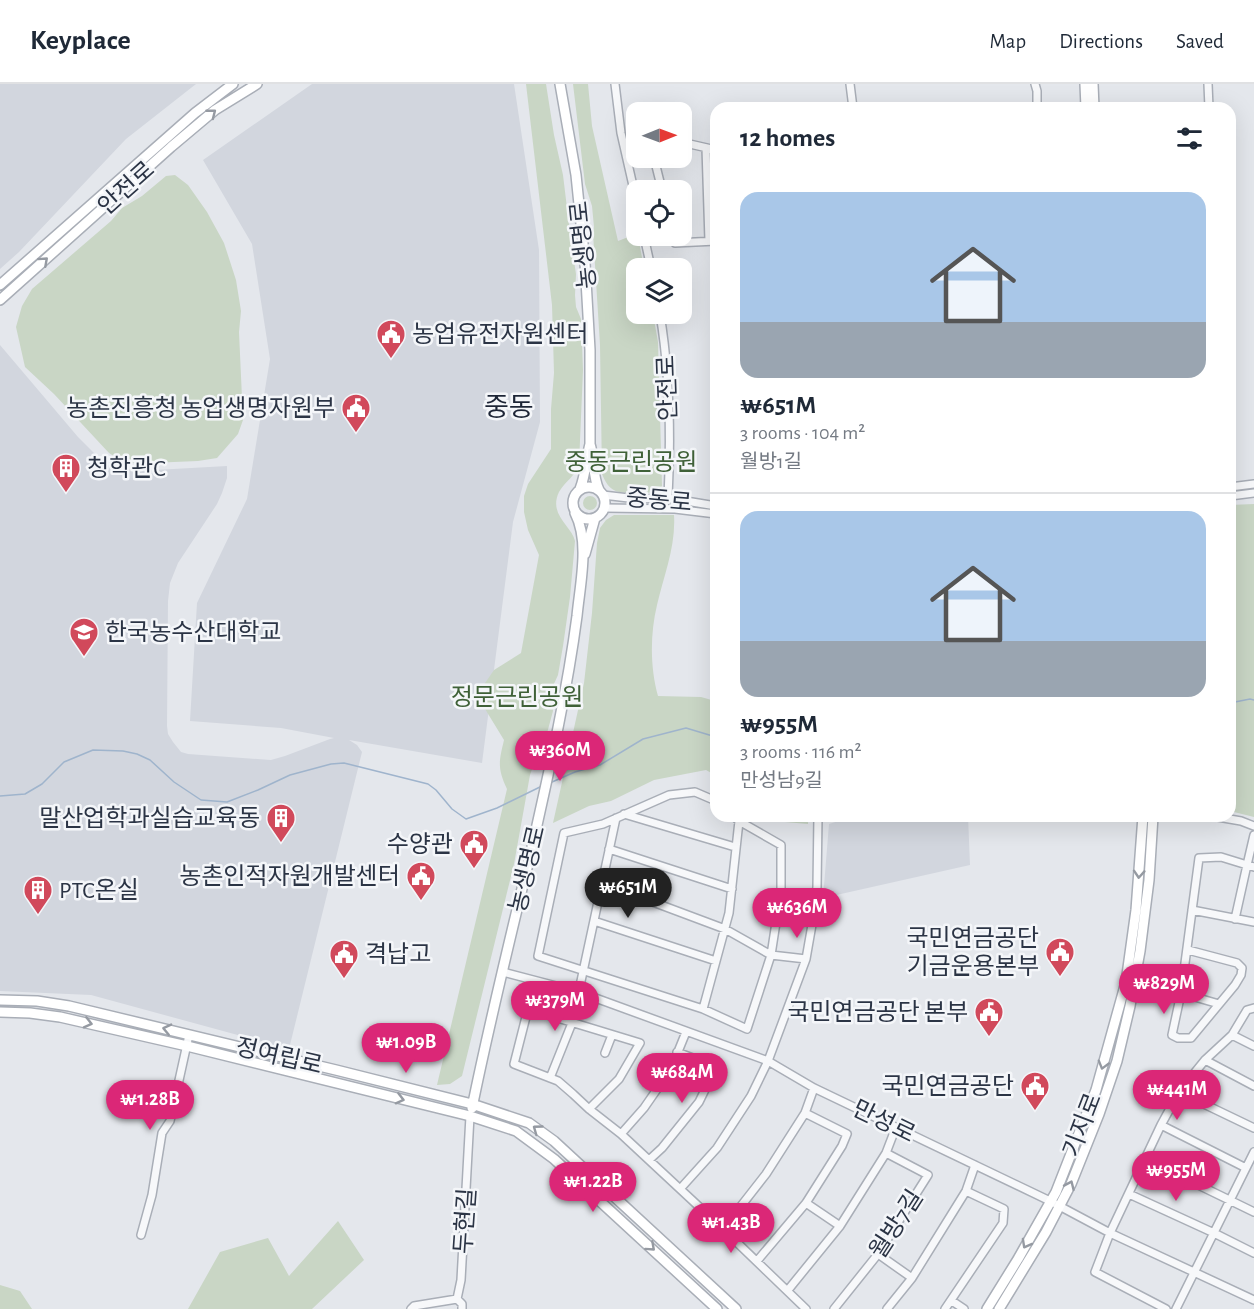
<!DOCTYPE html>
<meta charset="utf-8">
<style>
body{margin:0;font-family:"Alegreya Sans","Noto Sans KR",sans-serif;background:#f6f6f7;color:#1f2937;height:100vh;display:flex;flex-direction:column;font-size:22px;white-space:nowrap}
*{box-sizing:border-box;margin:0}
p{font-size:20px;color:#747a83}
.icon{flex:none;width:33px;height:33px;fill:none;stroke:currentColor;stroke-width:2;stroke-linecap:round;stroke-linejoin:round}
.map{position:relative;flex:1;overflow:hidden}
.sheet{position:absolute;left:710px;top:18px;width:526px;height:720px;display:flex;flex-direction:column;background:#fff;border-radius:18px;box-shadow:0 6px 24px #0002}
.sheet>*{flex:none}
.needle{width:39px;rotate:89deg}
.controls{position:absolute;left:626px;top:18px;display:grid;gap:12px}
.controls a{display:grid;place-items:center;width:66px;height:66px;border-radius:12px;background:#fff;box-shadow:0 6px 24px #0002;font-size:30px}
.price{position:absolute;translate:-50% -51px;padding:0 14px;border-radius:21px;background:#db2777;color:#fff;font-size:20px;line-height:39px;filter:drop-shadow(0 2px 3px #0008)}
.price::after{content:'';position:absolute;left:50%;top:36px;width:18px;height:14px;margin-left:-9px;background:inherit;clip-path:polygon(0 0,100% 0,50% 100%)}
.price.on{background:#222;color:#fff}
ul{padding:0;list-style:none}
li{display:grid;align-content:center;gap:12px;height:318px;padding:0 30px}
li+li{border-top:2px solid #e0e1e3}
li span{display:grid;place-items:center;height:186px;border-radius:18px;color:#555}
li>.icon{margin-inline-start:auto}
span .icon{width:108px;height:108px;fill:#fffc;stroke-width:1}
li b{font-size:26px}
h2{display:flex;justify-content:space-between;align-items:center;height:72px;padding:0 30px;font-size:26px}
header{display:flex;align-items:center;gap:36px;box-sizing:border-box;height:84px;padding:0 30px;background:#fff;border-bottom:2px solid #e0e1e3}
header strong{font-size:28px}
nav{display:flex;gap:33px;margin-inline-start:auto;font-size:21px}
.map>svg:first-child{display:block}
</style>
<header>
<strong>Keyplace</strong>
<nav><a>Map</a><a>Directions</a><a>Saved</a></nav>
</header>
<div class="map">
<svg width="1254" height="1225" viewBox="0 0 1254 1225">
<rect width="100%" height="100%" fill="#e4e7ec"/>
<path fill="#d2d6de" d="M0 0H196L126 55 19 168 0 185Z
M312 0H514L539 166 540 338 513 438 482 679 349 656 357 661 362 668 289 965 91 911 0 907V261L78 353 105 380 121 385 155 386 227 382V394L222 409 217 420 178 479 170 499 168 517 167 642 168 650 173 658 181 668 188 670 271 676 285 672 330 655 334 654 281 644 190 637 197 519 247 415 270 275 252 160 203 76Z
M854 732H968L970 781 823 814 829 740Z"/>
<path fill="#c9d6c5" d="M526 0H546L554 51 563 91 571 157 576 190 575 211 576 223 581 235 583 286 579 380C576 392 565 397 559 408 548 431 572 442 575 457L570 513 563 562 558 591 553 602 551 612 553 627 539 679 533 682 530 691 514 780 462 992 450 1000 437 1001 507 705C497 684 499 677 504 656L482 620 481 611 483 602 494 586 521 569 539 471 528 446 524 428V412L528 400 551 365V325L554 289 552 221Z
M573 0H588L592 42 618 157 636 150V152H638L644 184H636V230H653L658 258 662 402 658 407C652 409 645 409 638 409 619 409 610 410 602 390L600 261 593 149 594 143 592 122 585 100Z
M175 91 188 101 207 128 224 159 236 196 241 227 239 248 243 336 238 350 217 374 198 377 150 379 123 378 109 369 54 310 25 283 16 243 22 222 32 205 111 137 122 124 142 112 166 92Z
M583 419a7 7 0 1 1 14 0a7 7 0 1 1-14 0Z
M1254 420V733L1230 727V421Z
M614 431H674C676 462 664 491 657 521 650 550 650 584 658 612L701 613 715 617V691L706 686 654 696 611 717 589 722 553 739 584 599 592 529 597 459 600 444 606 436Z
M777 732H808V740L785 738Z
M338 1137 364 1176 312 1225H188L220 1168 268 1154 289 1192Z
M0 1201 20 1207 32 1225H0Z"/>
<g fill="none" stroke-linecap="round" stroke-linejoin="round">
<path stroke="#9fb4cc" stroke-width="1.5" d="M1230 619 1250 615 1254 616
M552 698 575 688 600 681 643 655 686 644 716 653
M0 712 25 710 42 700 64 678 93 666 123 667 137 670 150 676 174 698 201 716 227 718 258 706 290 691 331 680 344 679 428 700 436 706 452 725 466 735 497 724 542 702"/>
<g stroke="#a9aeb7" stroke-width="10">
<path id="street" d="M615 0 621 49 636 115
M850 0 853 24
M1035 0 1037 7V24
M1208 0 1209 24
M681 58 716 66
M706 64 709 157
M654 74 662 106
M644 152 651 184
M673 152 675 159 716 157
M660 230C670 290 671 353 668 414
M1230 403 1254 400
M603 411 637 415 668 414 716 422
M1230 412 1254 409
M605 424 675 425 716 430
M716 717 695 708 669 711 603 740 564 749 538 872 703 925 747 945 771 871 781 806V761L739 737 733 732
M624 730 735 763
M1212 732 1241 737 1254 742
M1254 751 1247 781 1254 783
M609 765 732 805
M602 799 725 845 771 871 806 875
M1192 826 1254 838
M594 837 716 877
M1188 866 1237 879 1242 884 1241 891 1235 901 1191 954H1178L1172 951 1181 909 1199 774 1221 773 1247 781 1235 835
M503 888 579 908 768 977 814 1004 1050 1117 1110 1149 1254 1216
M1132 899 1181 909 1219 920
M703 925 729 829 739 737
M1232 951 1254 962
M605 969 612 951
M1205 976 1254 1002
M550 994 572 939 616 734
M1179 1008 1254 1044
M589 1025 619 995 640 959 528 925 514 980 558 997 573 1010 589 1025 621 1050 723 1145 806 1225
M1161 1041 1246 1084
M621 1050 644 1024 671 985 686 948
M1145 1075 1254 1128
M649 1076 662 1064 699 1018 716 983 677 968
M680 1105 717 1064 751 1012 768 977 806 875 813 835 817 803 818 732
M1129 1110 1214 1149 1254 1169
M806 1119 840 1142
M723 1145 766 1090 805 1029 814 1004
M141 1151 152 1111 162 1049 170 1037 189 951
M878 1170 912 1194
M757 1177 806 1119 842 1062 847 1050 805 1029
M788 1206 840 1142 886 1069 896 1043
M457 1215 462 1220V1225
M952 1217 964 1225
M411 1225 414 1222 457 1215 461 1196 470 1032
M834 1225 878 1170 928 1091 886 1069
M887 1225 912 1194 966 1107 975 1081
M945 1225 1003 1139 1004 1125 966 1107
M1166 1225 1095 1188 1110 1149 1161 1041 1179 1008 1205 976 1232 951 1247 926 1254 924
M1176 1225 1254 1068"/>
</g>
<g stroke="#a9aeb7" stroke-width="12">
<path id="secondary" d="M560 0 576 91 585 179 590 266V360C595 376 592 391 599 406
M1085 0 1086 24
M1093 0 1094 24
M0 201 195 29 233 0
M0 216 171 63 215 26 257 0
M573 419a16 16 0 1 1 32 0a16 16 0 1 1-32 0Z
M580 405C586 390 586 375 590 360
M585 470 595 434
M0 916 37 917 69 922 336 986 472 1020 529 1039 554 1057 736 1225
M0 928 30 929 60 933 187 962 470 1032 516 1047 554 1075 717 1225
M472 1024C490 935 512 847 533 759 550 683 567 608 577 532 580 500 590 458 575 429
M987 1225 1018 1175 1056 1108 1096 1006 1126 898 1136 826 1143 732
M999 1225 1046 1148 1071 1100 1099 1030 1117 977 1130 922 1140 867 1149 796 1153 732"/>
</g>
<use href="#street" stroke="#f7f8fa" stroke-width="7"/>
<use href="#secondary" stroke="#fff" stroke-width="9"/>
</g>
<defs><path id="oneway-chevron" d="M-2-3.5L2.5 0L-2 3.5" fill="none" stroke-width="1.6" stroke-linecap="round" stroke-linejoin="round" transform="scale(1.5)"/></defs>
<g stroke="#959aa2">
<use href="#oneway-chevron" transform="translate(212 29) rotate(-38)"/>
<use href="#oneway-chevron" transform="translate(44 177) rotate(-42)"/>
<use href="#oneway-chevron" transform="translate(1139 790) rotate(94)"/>
<use href="#oneway-chevron" transform="translate(88 939) rotate(14)"/>
<use href="#oneway-chevron" transform="translate(167 945) rotate(-167)"/>
<use href="#oneway-chevron" transform="translate(1103 981) rotate(106)"/>
<use href="#oneway-chevron" transform="translate(400 1015) rotate(14)"/>
<use href="#oneway-chevron" transform="translate(537 1045) rotate(-144)"/>
<use href="#oneway-chevron" transform="translate(1070 1101) rotate(-66)"/>
<use href="#oneway-chevron" transform="translate(1026 1160) rotate(119)"/>
<use href="#oneway-chevron" transform="translate(651 1163) rotate(42)"/>
</g>
<defs>
<g id="civic-pin" transform="scale(1.5)"><path d="M0 17L-7.5 6A9.5 9.5 0 1 1 7.5 6Z" fill="#d1495b" stroke="#f4f6f9"/><path d="M-.6-6.5H3V-4.5H.6V-3L4-1V1h2V6H-6V1h2V-1L-.6-3ZM-1.2 2.5V6h2.4V2.5Z" fill="#fff"/></g>
<g id="building-pin" transform="scale(1.5)"><path d="M0 17L-7.5 6A9.5 9.5 0 1 1 7.5 6Z" fill="#d1495b" stroke="#f4f6f9"/><path d="M-4-6H4V6H1V3H-1V6H-4ZM-2.5-4.3h1.7v1.8h-1.7ZM.8-4.3h1.7v1.8H.8ZM-2.5-1h1.7V.8h-1.7ZM.8-1h1.7V.8H.8Z" fill="#fff"/></g>
<g id="university-pin" transform="scale(1.5)"><path d="M0 17L-7.5 6A9.5 9.5 0 1 1 7.5 6Z" fill="#d1495b" stroke="#f4f6f9"/><path d="M0-5L7-2L0 1L-7-2ZM-4 1L0 2.5L4 1V4Q0 6-4 4Z" fill="#fff"/></g>
</defs>
<g fill-rule="evenodd">
<use href="#civic-pin" x="391" y="250"/>
<use href="#civic-pin" x="356" y="324"/>
<use href="#building-pin" x="66" y="384"/>
<use href="#university-pin" x="84" y="548"/>
<use href="#building-pin" x="281" y="734"/>
<use href="#civic-pin" x="474" y="760"/>
<use href="#civic-pin" x="421" y="792"/>
<use href="#building-pin" x="38" y="806"/>
<use href="#civic-pin" x="1060" y="868"/>
<use href="#civic-pin" x="344" y="870"/>
<use href="#civic-pin" x="989" y="928"/>
<use href="#civic-pin" x="1035" y="1002"/>
</g>
<g text-anchor="middle" stroke-width="5" stroke-linejoin="round" paint-order="stroke">
<g font-size="24" fill="#2b3445" stroke="#f4f6f9">
<text transform="translate(126 104) rotate(-42)" y="8">안전로</text>
<text transform="translate(583 161) rotate(-96)" y="8">농생명로</text>
<text transform="translate(667 304) rotate(-92)" y="8">안전로</text>
<text transform="translate(659 416) rotate(5)" y="8">중동로</text>
<text transform="translate(527 785) rotate(-77)" y="8">농생명로</text>
<text transform="translate(279 972) rotate(13)" y="8">정여립로</text>
<text transform="translate(884 1037) rotate(26)" y="8">만성로</text>
<text transform="translate(1082 1041) rotate(-69)" y="8">기지로</text>
<text transform="translate(465 1137) rotate(-86)" y="8">두현길</text>
<text transform="translate(896 1140) rotate(-57)" y="8">월방7길</text>
</g>
<g font-size="24" fill="#2b3445" stroke="#f4f6f9" text-anchor="end">
<text x="412" y="258" text-anchor="start">농업유전자원센터</text>
<text x="335" y="332">농촌진흥청 농업생명자원부</text>
<text x="87" y="392" text-anchor="start">청학관C</text>
<text x="105" y="556" text-anchor="start">한국농수산대학교</text>
<text x="260" y="742">말산업학과실습교육동</text>
<text x="453" y="768">수양관</text>
<text x="400" y="800">농촌인적자원개발센터</text>
<text x="59" y="814" text-anchor="start">PTC온실</text>
<text x="1039" y="862">국민연금공단<tspan x="1039" dy="28">기금운용본부</tspan></text>
<text x="365" y="878" text-anchor="start">격납고</text>
<text x="968" y="936">국민연금공단 본부</text>
<text x="1014" y="1010">국민연금공단</text>
</g>
<g font-size="24" fill="#3f6138" stroke="#f4f6f9">
<text x="631" y="386">중동근린공원</text>
<text x="517" y="621">정문근린공원</text>
</g>
<g font-size="27" fill="#1d2536" stroke="#f4f6f9">
<text x="509" y="332">중동</text>
</g>
</g>
</svg>
<div class="controls">
<a><svg class="needle" viewBox="-14 -14 28 28"><path d="M0-13l5 13h-10z" fill="#e53935"/><path d="M0 13l5-13h-10z" fill="#747a83"/></svg></a>
<a><svg class="icon" aria-label="locate" viewBox="0 0 24 24"><circle cx="12" cy="12" r="6"/><path d="M12 2v4M12 18v4M2 12h4M18 12h4"/></svg></a>
<a><svg class="icon" aria-label="layers" viewBox="0 0 24 24"><path d="M12 4l9 5-9 5-9-5zM3 14l9 5 9-5"/></svg></a>
</div>
<b class="price" style="left:560px;top:698px">₩360M</b>
<b class="price on" style="left:628px;top:835px">₩651M</b>
<b class="price" style="left:797px;top:855px">₩636M</b>
<b class="price" style="left:1164px;top:931px">₩829M</b>
<b class="price" style="left:555px;top:948px">₩379M</b>
<b class="price" style="left:406px;top:990px">₩1.09B</b>
<b class="price" style="left:682px;top:1020px">₩684M</b>
<b class="price" style="left:1177px;top:1037px">₩441M</b>
<b class="price" style="left:150px;top:1047px">₩1.28B</b>
<b class="price" style="left:1176px;top:1118px">₩955M</b>
<b class="price" style="left:593px;top:1129px">₩1.22B</b>
<b class="price" style="left:731px;top:1170px">₩1.43B</b>
<section class="sheet">
<h2>12 homes<svg class="icon" aria-label="filters" viewBox="0 0 24 24"><path d="M4 7h16M4 17h16"/><circle cx="9" cy="7" r="2"/><circle cx="15" cy="17" r="2"/></svg></h2>
<ul>
<li><span style="background:linear-gradient(#a9c7e8 70%,#9aa5b1 0)"><svg class="icon" aria-label="home" viewBox="0 0 24 24"><path d="M3 11l9-7 9 7M6 9v11h12V9"/></svg></span><div><b>₩651M</b><p>3 rooms · 104 m²</p><p>월방1길</p></div></li>
<li><span style="background:linear-gradient(#a9c7e8 70%,#9aa5b1 0)"><svg class="icon" aria-label="home" viewBox="0 0 24 24"><path d="M3 11l9-7 9 7M6 9v11h12V9"/></svg></span><div><b>₩955M</b><p>3 rooms · 116 m²</p><p>만성남9길</p></div></li>
</ul>
</section>
</div>
